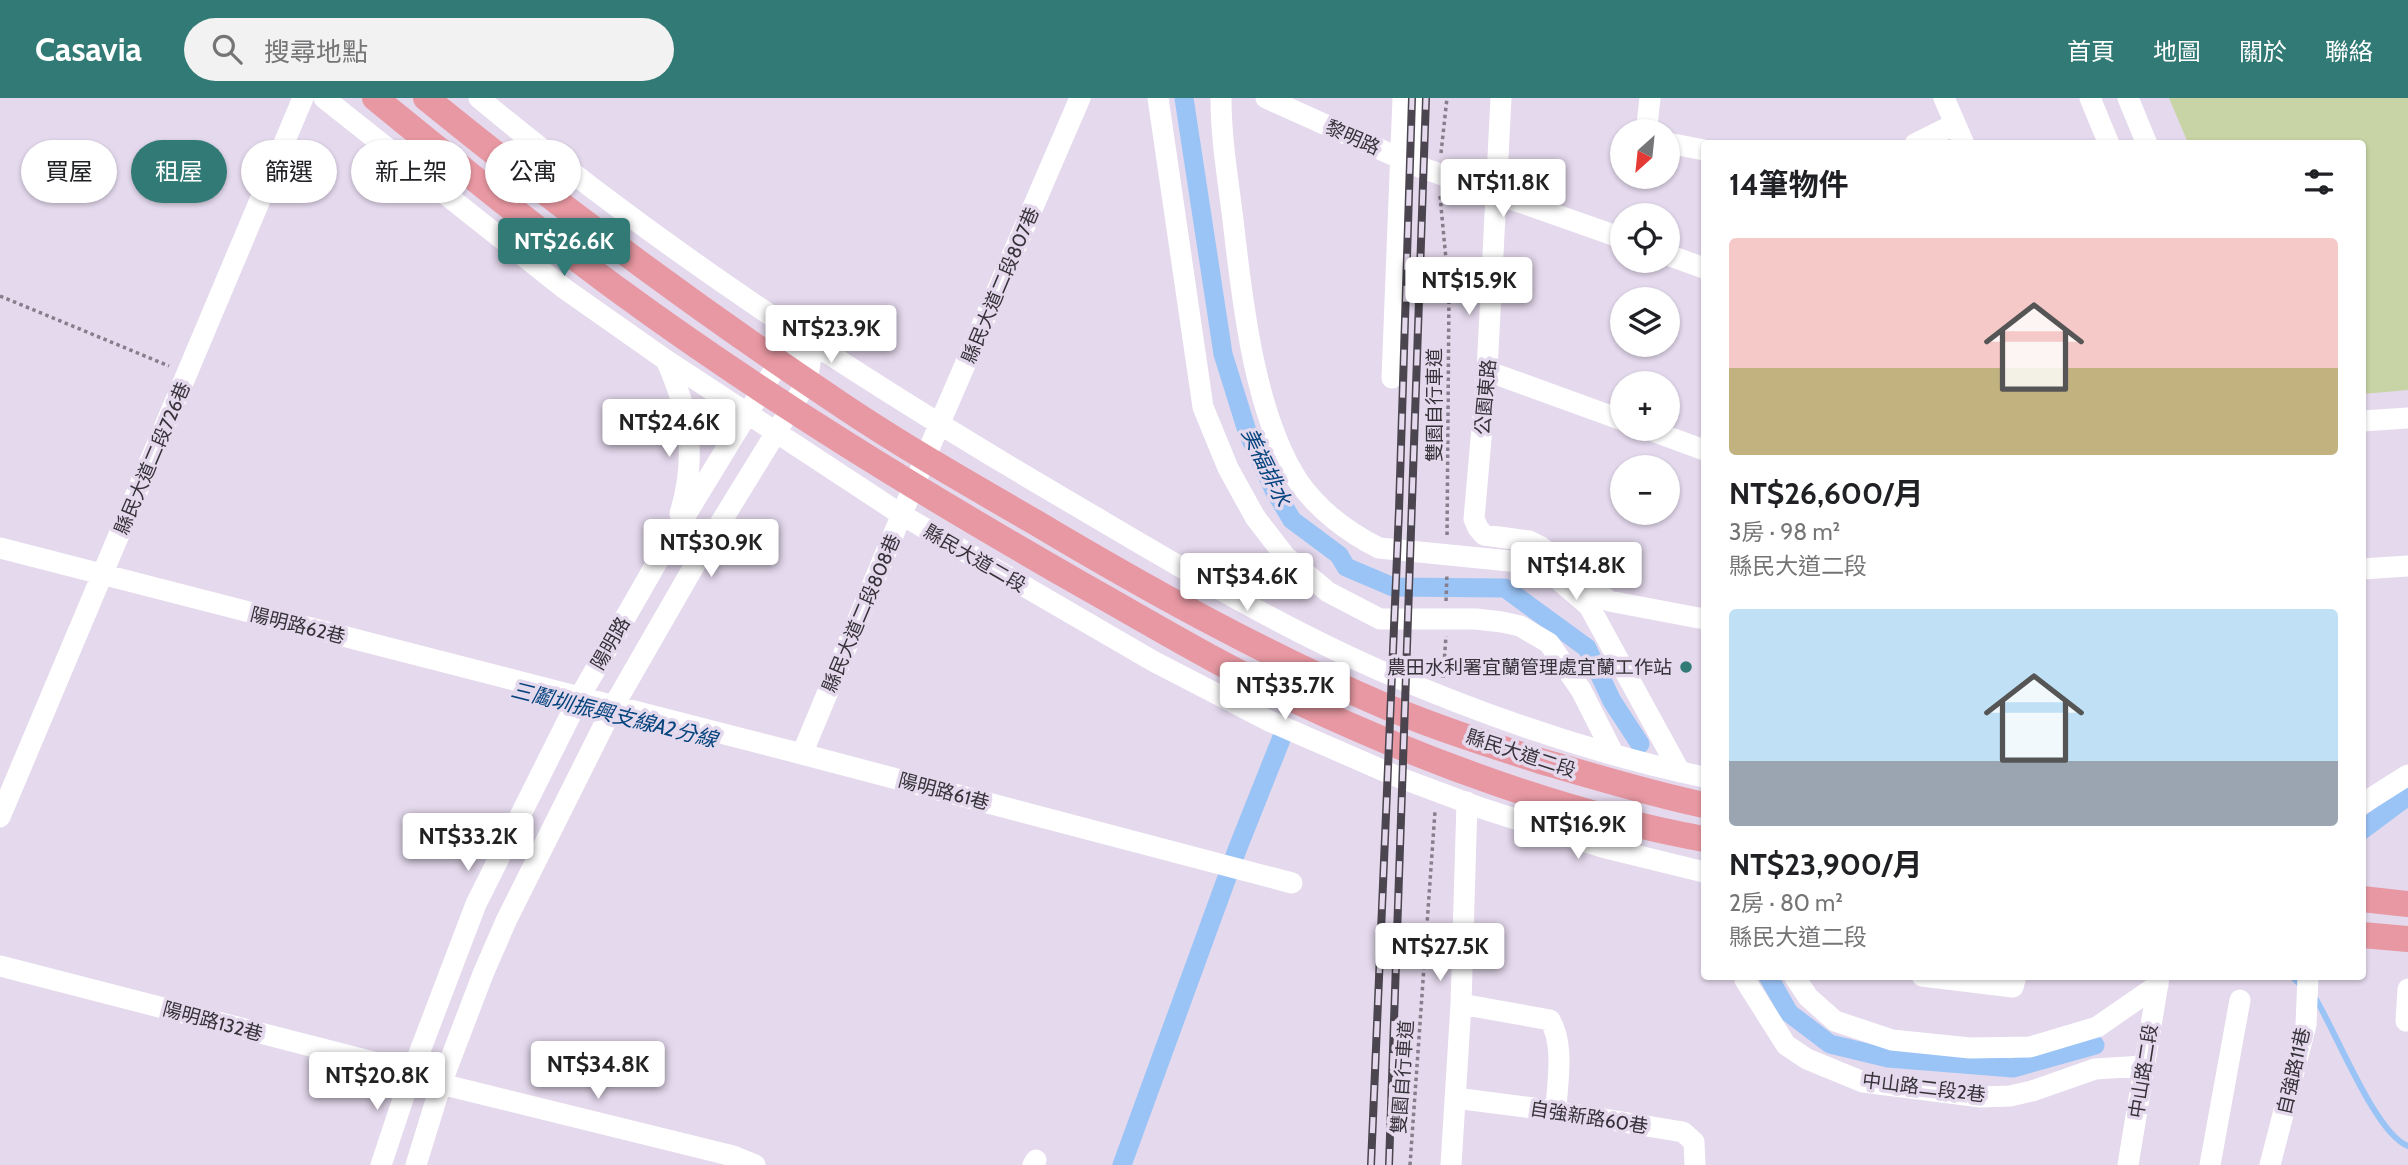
<!DOCTYPE html>
<html lang="zh-TW">
<meta charset="utf-8">
<style>
body{margin:0;font-family:Cabin,"Noto Sans TC",sans-serif;background:#f2f2f2;color:#202124;height:100vh;display:flex;flex-direction:column;font-size:26px;white-space:nowrap}
*{box-sizing:border-box;margin:0}
p{font-size:23px;color:#757577}
.icon{flex:none;width:38px;height:38px;fill:none;stroke:currentColor;stroke-width:2;stroke-linecap:round;stroke-linejoin:round}
.map{position:relative;flex:1;overflow:hidden}
.side{position:absolute;left:1701px;top:42px;width:665px;height:840px;display:flex;flex-direction:column;background:#fff;border-radius:7px;box-shadow:0 2px 5px #0004}
.side>*{flex:none}
.banner{position:absolute;left:21px;top:42px;width:665px;height:63px;display:flex;gap:14px}
.needle{width:46px;rotate:207deg}
.tools{position:absolute;left:1610px;top:21px;display:grid;gap:14px}
.tools a{display:grid;place-items:center;width:70px;height:70px;border-radius:50%;background:#fff;box-shadow:0 2px 5px #0004;font-size:35px}
.price{position:absolute;translate:-50% -60px;padding:0 16px;border-radius:7px;background:#fff;color:#222;font-size:23px;line-height:46px;filter:drop-shadow(0 2px 4px #0008)}
.price::after{content:'';position:absolute;left:50%;top:42px;width:21px;height:16px;margin-left:-10px;background:inherit;clip-path:polygon(0 0,100% 0,50% 100%)}
.price.active{background:#327a75;color:#fff}
ul{padding:0;list-style:none}
li{display:grid;align-content:center;gap:14px;height:371px;padding:0 28px}
li span{display:grid;place-items:center;height:217px;border-radius:7px;color:#555}
li>.icon{margin-inline-start:auto}
span .icon{width:126px;height:126px;fill:#fffc;stroke-width:1}
li b{font-size:30px}
h2{display:flex;justify-content:space-between;align-items:center;height:84px;padding:0 28px;font-size:30px}
.tag{padding:0 24px;border-radius:32px;background:#fff;box-shadow:0 2px 5px #0004;font-size:24px;line-height:63px}
.tag.active{background:#327a75;color:#fff}
header{display:flex;align-items:center;gap:42px;box-sizing:border-box;height:98px;padding:0 35px;background:#327a75;color:#fff}
header strong{font-size:33px}
nav{display:flex;gap:38px;margin-inline-start:auto;font-size:24px}
.search{width:490px;height:63px;background:#f2f2f2;display:flex;align-items:center;gap:18px;box-sizing:border-box;padding:0 24px;border-radius:38px;color:#757577;font-size:26px}
.map>svg:first-child{display:block}
</style>
<header>
<strong>Casavia</strong>
<div class="search"><svg class="icon" aria-label="search" viewBox="0 0 24 24"><circle cx="10" cy="10" r="6"/><path d="M15 15l6 6"/></svg>搜尋地點</div>
<nav><a>首頁</a><a>地圖</a><a>關於</a><a>聯絡</a></nav>
</header>
<div class="map">
<svg width="2408" height="1067" viewBox="0 0 2408 1067">
<rect width="100%" height="100%" fill="#e4d9ed"/>
<path fill="#c8d4a5" d="M2169 0H2408V292L2363 296 2362 46 2188 45Z"/>
<g fill="none" stroke-linecap="round" stroke-linejoin="round">
<path stroke="#9ac4f6" stroke-width="6" d="M2291 878 2303 889
M2314 898C2335 931 2375 1036 2408 1048"/>
<path stroke="#9ac4f6" stroke-width="19" d="M1184 0 1223 256 1247 333 1274 392 1292 422 1339 457 1346 469 1393 489 1505 490 1587 550 1612 603 1640 646
M2362 732 2408 698
M1768 878 1789 915 1830 946 1888 960 2013 970 2095 947
M1122 1067 1237 752 1282 639"/>
<path stroke="#857e8b" stroke-width="3.5" stroke-dasharray="3.5 3.5" stroke-linecap="butt" d="M1441 55 1447 0
M1440 98 1449 193 1447 440
M0 198 169 268
M1446 503 1447 475
M1443 580 1446 538
M1410 1067 1435 713"/>
<path stroke="#fff" stroke-width="21" d="M324 0 565 191 666 262 902 417 1153 563 1267 622 1398 679 1481 710 1602 749 1704 774
M479 0C660 151 860 281 1063 400 1167 461 1271 525 1381 573 1485 618 1594 656 1704 679
M1158 0 1203 309 1228 370 1255 419 1285 458 1328 494 1380 521H1476L1502 524 1520 528 1549 545 1581 592 1613 655
M1221 0C1221 41 1228 81 1233 122 1242 201 1254 315 1298 383 1318 412 1349 435 1379 450L1540 466 1589 508 1680 674
M1266 0 1417 68 1622 140
M1501 0 1487 273 1474 421 1478 430 1484 437 1529 443 1541 449 1609 503 1704 521
M1944 0 1964 46
M2090 0 2109 46
M2128 0 2147 46
M1649 33 1647 27 1650 0
M1668 45 1704 52
M1915 46 1955 26
M1417 68 1419 0
M1668 157 1704 170
M666 262C690 315 697 359 680 416
M1487 273 1622 322
M1392 280 1403 0
M2362 323 2408 320
M1647 331 1704 352
M0 450 802 656 1292 785
M2362 471 2408 468
M802 656 939 327 1080 0
M2362 706 2408 677
M0 719 303 0
M0 868 412 974 441 986 733 1058 755 1067
M1794 878 1808 899 1835 923 1892 942 1970 950 2030 949 2097 929 2158 887
M1922 878 2013 889 2016 878
M1745 882 1786 947 1807 961 1863 984 1981 999 2010 998 2032 993 2095 971 2143 968
M1461 906 1550 922C1565 948 1557 984 1556 1013
M2406 923 2408 891
M1455 1000 1556 1013 1683 1034 1694 1044 1695 1067
M381 1067 412 974 476 806 579 600 660 459 779 264 813 245
M416 1067 441 986 483 876 506 823 613 609 697 463 807 284 813 245
M1033 1067 1036 1062
M1451 1067 1461 906 1467 704
M2128 1067 2159 879
M2210 1067 2240 902
M2270 1067 2306 927 2308 878"/>
<path stroke="#e898a2" stroke-width="26" d="M375 0C455 65 534 130 617 191 767 301 925 397 1086 489 1157 529 1228 572 1303 606 1426 664 1571 717 1704 741
M426 0C560 109 699 212 843 308 904 349 969 386 1033 423 1147 491 1264 556 1387 609 1439 631 1494 648 1547 665 1600 680 1651 696 1704 707
M2362 801 2408 806
M2362 837 2408 841"/>
<g stroke="#4a454e" stroke-width="8">
<path id="rail" d="M1371 1067 1399 412 1412 0
M1389 1067 1426 0"/>
</g>
<use href="#rail" stroke="#e4d9ed" stroke-width="5" stroke-dasharray="16" stroke-linecap="butt"/>
</g>
<circle fill="#327a75" stroke="#e4d9ed" stroke-width="2.5" cx="1686" cy="569" r="7"/>
<g text-anchor="middle" stroke-width="7" stroke-linejoin="round" paint-order="stroke">
<g font-size="19" fill="#363239" stroke="#e4d9ed">
<text transform="translate(1353 39) rotate(24)" y="7">黎明路</text>
<text transform="translate(1000 187) rotate(-67)" y="7">縣民大道二段807巷</text>
<text transform="translate(1485 299) rotate(-85)" y="7">公園東路</text>
<text transform="translate(1434 307) rotate(-90)" y="7">雙園自行車道</text>
<text transform="translate(152 360) rotate(-67)" y="7">縣民大道二段726巷</text>
<text transform="translate(975 460) rotate(30)" y="7">縣民大道二段</text>
<text transform="translate(861 515) rotate(-67)" y="7">縣民大道二段808巷</text>
<text transform="translate(298 527) rotate(14)" y="7">陽明路62巷</text>
<text transform="translate(610 545) rotate(-60)" y="7">陽明路</text>
<text transform="translate(1521 655) rotate(18)" y="7">縣民大道二段</text>
<text transform="translate(944 693) rotate(15)" y="7">陽明路61巷</text>
<text transform="translate(213 923) rotate(15)" y="7">陽明路132巷</text>
<text transform="translate(2143 973) rotate(-81)" y="7">中山路二段</text>
<text transform="translate(2293 973) rotate(-77)" y="7">自強路11巷</text>
<text transform="translate(1402 979) rotate(-86)" y="7">雙園自行車道</text>
<text transform="translate(1924 989) rotate(7)" y="7">中山路二段2巷</text>
<text transform="translate(1589 1019) rotate(9)" y="7">自強新路60巷</text>
</g>
<g font-size="19" fill="#363239" stroke="#e4d9ed" text-anchor="end">
<text x="1672" y="576">農田水利署宜蘭管理處宜蘭工作站</text>
</g>
<g font-size="21" font-style="italic" fill="#06447e" stroke="#e4d9ed">
<text transform="translate(1266 369) rotate(64)" y="7">美福排水</text>
<text transform="translate(614 617) rotate(14)" y="7">三鬮圳振興支線A2分線</text>
</g>
</g>
</svg>
<div class="tools">
<a><svg class="needle" viewBox="-14 -14 28 28"><path d="M0-13l5 13h-10z" fill="#e53935"/><path d="M0 13l5-13h-10z" fill="#757577"/></svg></a>
<a><svg class="icon" aria-label="locate" viewBox="0 0 24 24"><circle cx="12" cy="12" r="6"/><path d="M12 2v4M12 18v4M2 12h4M18 12h4"/></svg></a>
<a><svg class="icon" aria-label="layers" viewBox="0 0 24 24"><path d="M12 4l9 5-9 5-9-5zM3 14l9 5 9-5"/></svg></a>
<a>+</a>
<a>−</a>
</div>
<b class="price" style="left:1503px;top:121px">NT$11.8K</b>
<b class="price active" style="left:564px;top:180px">NT$26.6K</b>
<b class="price" style="left:1469px;top:219px">NT$15.9K</b>
<b class="price" style="left:831px;top:267px">NT$23.9K</b>
<b class="price" style="left:669px;top:361px">NT$24.6K</b>
<b class="price" style="left:711px;top:481px">NT$30.9K</b>
<b class="price" style="left:1576px;top:504px">NT$14.8K</b>
<b class="price" style="left:1247px;top:515px">NT$34.6K</b>
<b class="price" style="left:1285px;top:624px">NT$35.7K</b>
<b class="price" style="left:1578px;top:763px">NT$16.9K</b>
<b class="price" style="left:468px;top:775px">NT$33.2K</b>
<b class="price" style="left:1440px;top:885px">NT$27.5K</b>
<b class="price" style="left:598px;top:1003px">NT$34.8K</b>
<b class="price" style="left:377px;top:1014px">NT$20.8K</b>
<div class="banner">
<a class="tag">買屋</a>
<a class="tag active">租屋</a>
<a class="tag">篩選</a>
<a class="tag">新上架</a>
<a class="tag">公寓</a>
</div>
<section class="side">
<h2>14筆物件<svg class="icon" aria-label="filters" viewBox="0 0 24 24"><path d="M4 7h16M4 17h16"/><circle cx="9" cy="7" r="2"/><circle cx="15" cy="17" r="2"/></svg></h2>
<ul>
<li><span style="background:linear-gradient(#f6c9c9 60%,#c2b280 0)"><svg class="icon" aria-label="home" viewBox="0 0 24 24"><path d="M3 11l9-7 9 7M6 9v11h12V9"/></svg></span><div><b>NT$26,600/月</b><p>3房 · 98 m²</p><p>縣民大道二段</p></div></li>
<li><span style="background:linear-gradient(#bfe0f5 70%,#9aa5b1 0)"><svg class="icon" aria-label="home" viewBox="0 0 24 24"><path d="M3 11l9-7 9 7M6 9v11h12V9"/></svg></span><div><b>NT$23,900/月</b><p>2房 · 80 m²</p><p>縣民大道二段</p></div></li>
</ul>
</section>
</div>
